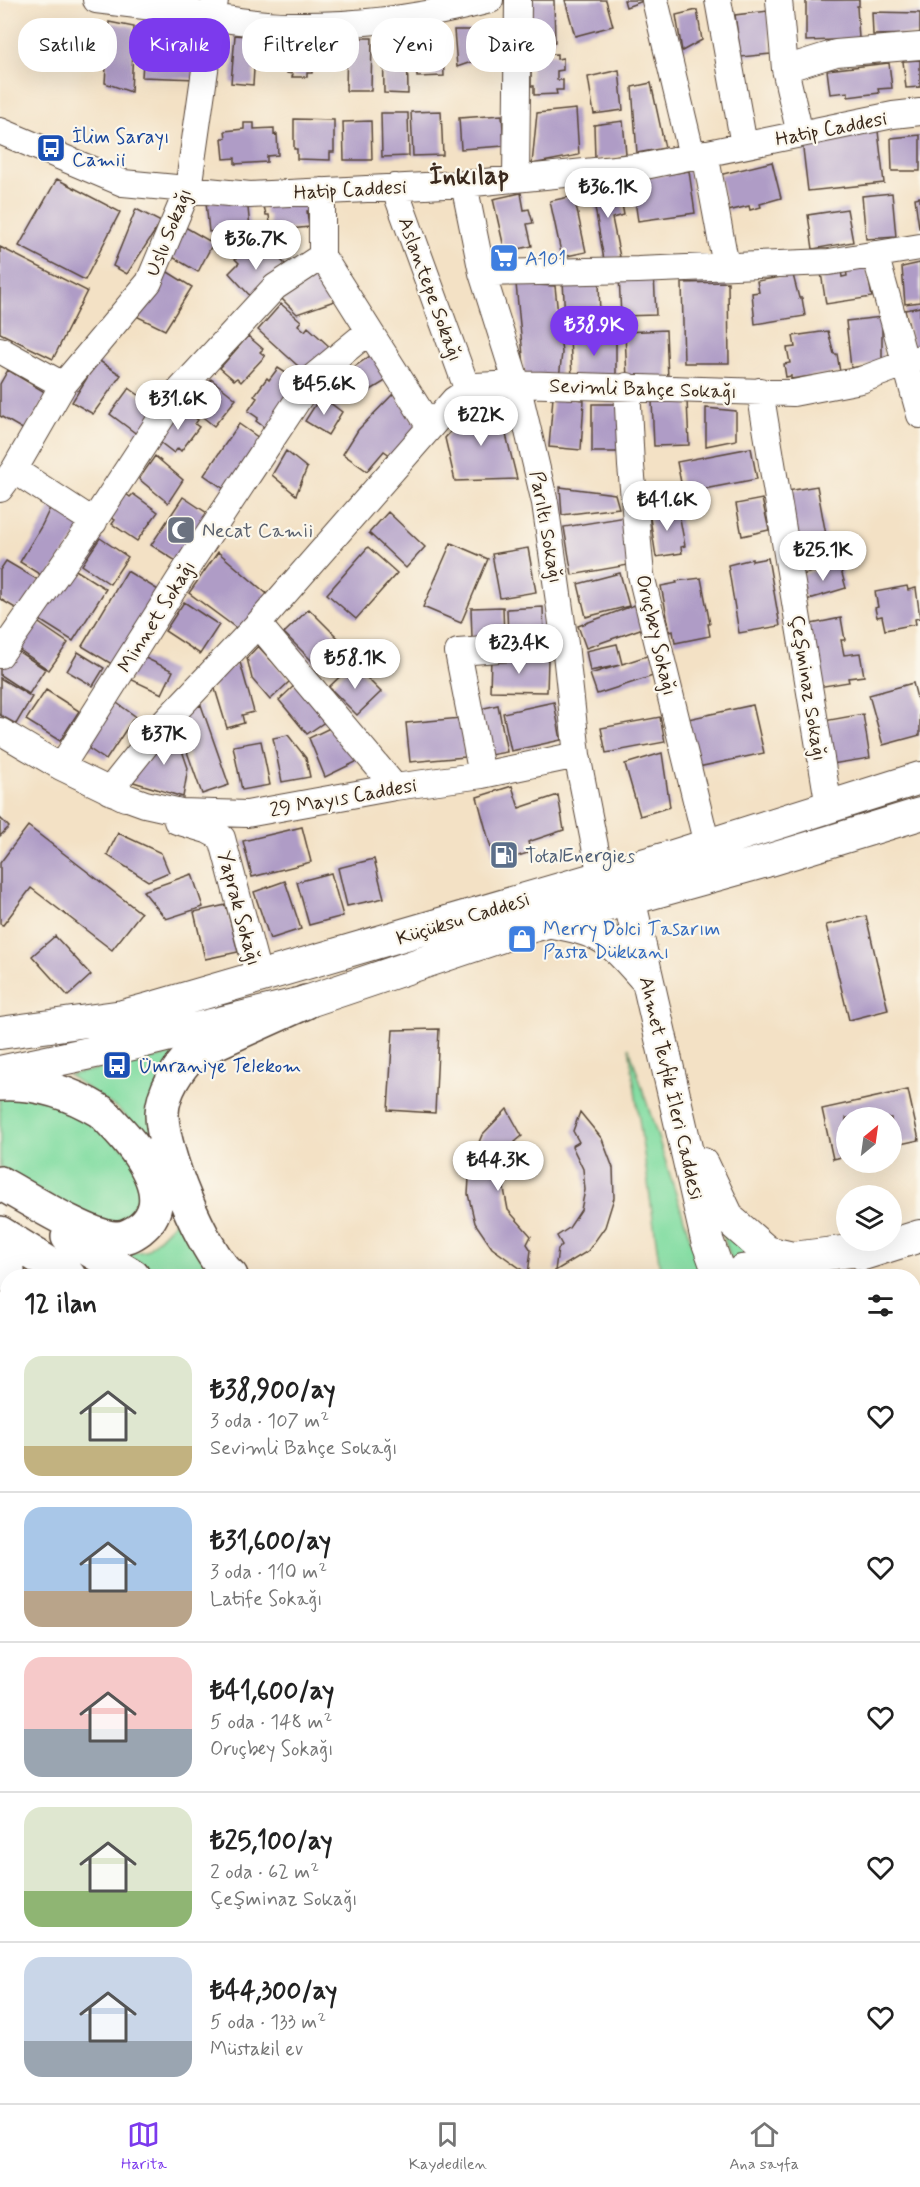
<!DOCTYPE html>
<html lang="tr">
<meta charset="utf-8">
<style>
body{margin:0;font-family:Mynerve,sans-serif;background:#f2f2f2;color:#222;height:100vh;display:flex;flex-direction:column;font-size:22px;white-space:nowrap}
*{box-sizing:border-box;margin:0}
p{font-size:20px;color:#767676}
.icon{flex:none;width:33px;height:33px;fill:none;stroke:currentColor;stroke-width:2;stroke-linecap:round;stroke-linejoin:round}
.map{position:relative;flex:1;overflow:hidden}
.sheet{position:absolute;left:0px;top:1269px;width:921px;height:834px;display:flex;flex-direction:column;background:#fff;border-radius:24px 24px 0 0;box-shadow:0 6px 24px #0002}
.sheet>*{flex:none}
.guide{position:absolute;left:18px;top:18px;width:600px;height:54px;display:flex;gap:12px}
.needle{width:39px;rotate:29deg}
.fabs{position:absolute;left:836px;top:1107px;display:grid;gap:12px}
.fabs a{display:grid;place-items:center;width:66px;height:66px;border-radius:50%;background:#fff;box-shadow:0 6px 24px #0002;font-size:30px}
.price{position:absolute;translate:-50% -51px;padding:0 14px;border-radius:21px;background:#fff;color:#222;font-size:20px;line-height:39px;filter:drop-shadow(0 2px 3px #0008)}
.price::after{content:'';position:absolute;left:50%;top:36px;width:18px;height:14px;margin-left:-9px;background:inherit;clip-path:polygon(0 0,100% 0,50% 100%)}
.price.current{background:#7c3aed;color:#fff}
ul{padding:0;list-style:none}
li{display:flex;align-items:center;gap:18px;height:150px;padding:0 24px}
li+li{border-top:2px solid #e0e0e0}
li span{display:grid;place-items:center;flex:none;width:168px;height:120px;border-radius:18px;color:#555}
li>.icon{margin-inline-start:auto}
span .icon{width:72px;height:72px;fill:#fffc;stroke-width:1}
li b{font-size:26px}
h2{display:flex;justify-content:space-between;align-items:center;height:72px;padding:0 24px;font-size:26px}
.pill{padding:0 21px;border-radius:24px;background:#fff;box-shadow:0 6px 24px #0002;font-size:21px;line-height:54px}
.pill.current{background:#7c3aed;color:#fff}
.tab-bar{display:flex;justify-content:space-around;align-items:center;height:84px;border-top:2px solid #e0e0e0;background:#fff;font-size:16px;color:#767676}
.tab-bar a{display:grid;justify-items:center;gap:3px}
.tab-bar .current{color:#7c3aed}
.map>svg:first-child{display:block}
</style>
<div class="map">
<svg width="920" height="2103" viewBox="0 0 920 2103">
<rect width="100%" height="100%" fill="#fbf7ec"/>
<filter id="ink" filterUnits="userSpaceOnUse"><feTurbulence type="fractalNoise" baseFrequency=".0167" numOctaves="2"/><feDisplacementMap in="SourceGraphic" scale="12" xChannelSelector="R" yChannelSelector="G"/><feConvolveMatrix kernelMatrix="1 2 1 2 8 2 1 2 1" color-interpolation-filters="sRGB"/></filter>
<filter id="wash" filterUnits="userSpaceOnUse"><feTurbulence type="fractalNoise" baseFrequency=".008" numOctaves="4" result="noise"/><feDisplacementMap in="SourceGraphic" scale="24" xChannelSelector="R" yChannelSelector="G"/><feGaussianBlur stdDeviation="1.35" result="paint"/><feColorMatrix in="noise" values="0 0 0 0 0 0 0 0 0 0 0 0 0 0 0 0 0 1.4 0 .05"/><feComposite in="paint" operator="in"/></filter>
<g filter="url(#wash)">
<rect width="100%" height="100%" fill="#f3e1c5"/>
<path fill="#84dda3" stroke="#608460" stroke-width="1.5" d="M629 1047 701 1272 702 1276H661Z
M179 1053 160 1149 119 1110 68 1075Z
M0 1092 69 1104 138 1160 146 1209 124 1224 97 1225 0 1167Z
M179 1200 219 1276H165L122 1254 146 1251 173 1224Z
M717 1216 811 1267 794 1276H784C771 1263 760 1258 742 1255L732 1262Z
M7 1349V1447H0V1351Z
M914 1423 920 1424V1504L914 1503Z
M914 1582H920V1633L914 1632Z
M514 2096H646V2103H514Z"/>
<g id="blocks">
<path fill="#af9cc6" d="M530 0H554L555 42 530 43Z
M565 0H606L613 26 575 36Z
M624 0H646L626 7Z
M806 0H859V6H857L859 39 806 41Z
M697 10 702 40 682 51 676 15Z
M768 11 771 54 741 57 735 15Z
M872 12 920 13V34L873 35Z
M109 22 134 27 131 92 105 83Z
M442 30 444 76 417 77 415 31Z
M454 30H484L480 59 457 67Z
M145 31 206 35 197 79 142 77Z
M292 34 324 35 323 70H312V73H307V77H292L293 74 287 73V71L277 70 278 44H292Z
M235 35 257 37 256 53H263L262 70 254 69 253 85 231 83Z
M383 35H407L408 94 384 93Z
M347 38H372L371 91H346Z
M557 54V59L563 58V70L557 71V80H563V90H556L557 94 534 95V86H531V64H533V55Z
M920 60V87L906 88 903 61Z
M889 63 892 88 878 89 879 93 848 97V92L830 94 827 70Z
M619 70 623 110 594 114 588 77Z
M651 83 665 148 637 153 632 87Z
M576 109 579 155 532 164 537 113Z
M441 111 443 155 413 156 411 112Z
M381 113H408L409 156 382 157Z
M502 115 504 146 461 149 459 118Z
M294 119 334 120V152H330V160L297 159V149H294Z
M371 121 372 160H344L343 122Z
M623 121 626 154 595 159 594 125Z
M244 123H254V129L274 128V135L277 134 278 155 267 156V162L235 164V158L224 159 222 138H226L225 131 244 129Z
M878 131 884 183 808 191 802 140Z
M920 135V171H892L891 138Z
M772 162 781 198 760 204 761 207 750 210 749 206 728 211 719 175Z
M689 171 695 213 638 221 632 180Z
M57 179 120 212 85 280 19 246Z
M619 188 624 215 612 218 620 257 604 260 592 190Z
M521 193 524 210 529 209 533 223 527 224 532 246 505 252 493 199Z
M892 193 896 237 866 239 862 196Z
M574 196 586 252 562 257 550 201Z
M920 197V228H919L915 198Z
M247 198 250 228 209 232 206 202Z
M309 199 310 211H307L309 227 271 231 269 215H266L264 206Z
M136 209 161 222 127 274 113 266Z
M847 209 853 242 813 249 808 215Z
M185 227 213 243 198 272 169 255Z
M0 247 87 291 53 359 0 333Z
M260 250 267 257 273 252 285 264 252 298 229 273 239 263 235 259 242 252 246 256 250 252 254 257Z
M920 263V302L905 304 902 267Z
M866 265 872 297 826 304 821 273 841 270 842 277 847 276 846 269Z
M322 268 340 299 297 314 279 296Z
M163 269 192 287 165 330 136 316Z
M654 275 656 315 621 316 619 276Z
M793 275 799 298H802L805 316 755 324 752 293 759 292 757 281Z
M599 279 600 319 565 320 563 280Z
M728 282 729 363H684L682 283Z
M516 284 555 286 562 353 559 378 525 376Z
M281 304 301 321 298 325 305 331 308 327 331 348 307 374 258 330Z
M920 307V347L913 349 905 310Z
M882 317V362L851 368 846 321Z
M666 330 668 378 627 380 625 332Z
M828 331 834 354H837L840 372 791 379V376L786 377 784 364 790 363 787 348 795 347 793 336Z
M616 334V379L572 377 570 338Z
M248 336 263 349 260 352 265 356 241 382 237 378 234 380 220 368Z
M373 354 392 377 366 393 351 369Z
M98 360 121 375 93 414 72 402Z
M278 368 289 375 290 372 302 380 268 430 256 421 258 418 248 411 257 398 254 396 267 378 269 380Z
M8 370 48 394 26 431 0 416V384Z
M211 379 236 399 214 426 189 406Z
M129 388 158 409 142 438 110 414Z
M395 392 420 430 397 460 384 451 367 471 343 454 358 430Z
M321 396 342 412 328 435 305 421Z
M553 397 584 400 581 450 549 447Z
M687 400 689 445 654 446 652 401Z
M498 402 517 479 455 481 445 438 469 411Z
M592 404H622V452H592Z
M180 407 198 420 195 424 199 427 181 451 178 448 174 453 156 439Z
M706 408 736 411V440L706 446Z
M239 424 262 440 227 491 204 475Z
M751 448 757 479 683 493 677 462Z
M286 451 307 468 296 495 272 475Z
M155 456 183 480 168 503 139 479Z
M817 486 828 546 798 552 787 491Z
M560 487 615 494 619 508 562 515Z
M125 493 130 497 133 494 158 512 137 541 112 524 115 520 109 516Z
M183 497 210 515 179 563 151 545Z
M762 499 769 530 742 536 736 504Z
M52 504 84 525 47 579 20 562 42 525Z
M675 507 676 513H679L685 546 681 547 682 553 656 557 649 511Z
M388 512 425 547 406 568 369 533Z
M626 517 634 564 572 575 564 527Z
M100 538 128 557 110 584 82 565Z
M451 543 488 559 461 623 423 607Z
M368 547 397 573 356 619 327 594Z
M528 548 536 592 500 598 492 554Z
M218 552 273 599 243 633 189 593Z
M768 558 780 626 739 633 728 565 752 559V561Z
M6 561 40 581 22 612 0 599V570Z
M839 563 846 588 806 600 799 576Z
M71 567 106 589 73 641 38 619Z
M127 571 160 591 115 666 82 646Z
M620 573 629 606 586 617 578 584Z
M701 578 710 624H708L710 636 675 643 673 631 670 632 661 586 677 583 676 581Z
M907 586 908 590 916 588 920 618 915 619 916 624 885 630 882 616 877 617 875 608 878 607 875 592Z
M184 602 219 625 200 654 165 631Z
M635 605 643 628 586 648 578 626Z
M503 607 504 638 472 639 471 608Z
M543 607 544 637 508 639 507 609Z
M309 609 344 644 319 668 284 633Z
M841 618 845 640H841L844 655 860 653 864 676 848 678 849 682 818 687 806 625Z
M33 619 68 643 49 670 14 646Z
M617 644 622 664 653 654V676L597 694 590 674 620 665 590 671 586 651Z
M258 646 290 681 270 700 252 679 247 658Z
M13 648 45 669 29 694 0 675V668Z
M78 652 104 668 93 686 67 671Z
M139 655 173 671 162 694 128 678Z
M491 658 548 659 547 692 490 691Z
M240 662 254 712 242 715 244 723 227 728 212 679Z
M353 664 381 692 357 715 329 687Z
M0 678 32 697 16 724 0 715Z
M298 682 329 719 307 734 279 700Z
M913 683 920 709V735L883 745 869 695Z
M46 690 79 711 60 741 26 720Z
M114 701 135 716 106 760 85 746Z
M554 702 561 740 511 751 503 713Z
M201 705 229 785 202 794 174 715Z
M498 705 507 752 484 756 475 710Z
M753 705 764 753 698 767 688 719Z
M863 714 870 758 832 764 824 721Z
M660 717 665 742 606 753 601 728Z
M461 718 465 757 410 762 406 723Z
M173 724 188 768 183 797 127 780Z
M334 726 362 759 325 777 309 738Z
M288 735 306 758 310 777 282 782 273 738Z
M261 741 270 785 242 790 233 746Z
M662 753 670 807 640 816 625 764Z
M512 786 519 808 558 795 564 830 528 842 531 852 495 863 477 797Z
M0 818 9 827 0 836Z
M28 826 141 913 112 950 31 888 3 925 0 924V863Z
M302 827 311 862 252 877 243 841Z
M118 833 161 853 169 872 148 881 107 855Z
M374 859 384 898 347 906 338 868Z
M331 873 343 916 309 925 297 882Z
M192 874 203 907 166 919 143 891Z
M285 881 301 929 270 939 254 892Z
M226 905 238 952 205 959 194 912Z
M866 916 888 1010 849 1020 826 925Z
M55 936 91 975 68 996 32 956Z
M439 1029 435 1113 388 1110 393 1030Z
M908 1090 919 1140 891 1146V1118H846V1156L833 1159 822 1109Z
M507 1109 522 1136 515 1142 521 1148 510 1167 504 1189 508 1210 531 1236 527 1244 531 1250 528 1274 492 1248 475 1223 468 1194 470 1164 482 1135Z
M580 1112 602 1139 613 1168 614 1198 605 1227 588 1251 555 1271 558 1249 562 1245 557 1236 569 1228 581 1210 585 1190 583 1169 572 1146 579 1142 573 1131Z
M8 1824V1885L0 1879V1832Z
M0 1918 8 1924V2013L0 2006Z
M8 2086V2096H17L21 2100 18 2103H0V2093Z"/>
</g>
</g>
<g filter="url(#ink)">
<use href="#blocks" fill-opacity="0" stroke="#574537" stroke-width="1.5"/>
<g fill="none" stroke-linecap="round" stroke-linejoin="round">
<g stroke="#574537" stroke-width="28">
<path id="minor" d="M96 0C120 3 145 6 169 9 209 16 250 25 291 25 358 26 426 17 490 0
M655 0 692 156
M718 0 744 145
M779 0 785 69 800 134
M785 69 836 53 920 46
M0 131 123 183 250 195 464 184 645 166 893 115 920 112
M705 153 726 266
M516 178 518 0
M464 184 482 273 517 384 545 503 565 644 577 755 601 877
M394 187 468 391
M322 191V256L430 427
M875 254 920 415
M482 273 638 270 829 262 920 247
M0 350 63 385
M627 386 631 466 641 575 707 845
M760 391 829 807
M14 470 94 522
M0 489 14 470 63 385 149 282 188 189 215 0
M258 624 395 787
M0 655 89 528 179 391 275 287 322 256
M0 731 61 767 125 798
M61 767 193 558 313 377 369 331
M482 775 458 652 565 644
M109 791 161 726 258 624 454 400 475 386 517 384 793 393 861 380 920 358
M109 791 145 804 181 812 247 814 395 787 482 775 577 755
M177 821 207 830 222 838
M222 838 259 978
M733 1276 741 1268 754 1267 768 1273 770 1276
M0 1472 8 1473
M914 1691 920 1697
M914 1713 920 1717
M914 1743 920 1739
M460 2103V2096"/>
</g>
<g stroke="#574537" stroke-width="34">
<path id="major" d="M629 898 707 1240 720 1276
M552 922C604 931 610 939 644 977
M0 1033 123 1016 149 1009 673 856 920 778
M0 1072 137 1043 306 1002 529 927 766 861 920 814
M703 1164 729 1219 767 1252 793 1258 883 1247
M863 1254 920 1236
M914 1899 920 1923
M914 1999 919 2070 915 2103"/>
</g>
<g stroke="#574537" stroke-width="36">
<path id="highway" d="M0 1084C36 1082 69 1092 100 1111 107 1116 113 1124 119 1130 142 1155 176 1201 140 1229 133 1234 125 1239 115 1238 88 1237 26 1197 0 1183
M0 1233 69 1276
M68 1237 133 1276
M0 1254 8 1270V1276
M231 1276C203 1253 161 1150 162 1113 163 1091 178 1068 193 1053L306 1002
M0 1342 8 1340
M914 1523 920 1524
M914 1559H920"/>
</g>
<use href="#minor" stroke="#fff" stroke-width="26"/>
<use href="#major" stroke="#fff" stroke-width="32"/>
<use href="#highway" stroke="#fff" stroke-width="33"/>
</g>
</g>
<defs>
<g id="bus-square" transform="scale(1.5)"><rect x="-9" y="-9" width="18" height="18" rx="4" fill="#1a4fb4" stroke="#fbf7ec"/><path d="M-5-6H5V4H4V6H2V4H-2V6H-4V4H-5ZM-3.5-4V0h7V-4ZM-3.5 1.2v1.5H-2V1.2ZM2 1.2v1.5H3.5V1.2Z" fill="#fff"/></g>
<g id="supermarket-square" transform="scale(1.5)"><rect x="-9" y="-9" width="18" height="18" rx="4" fill="#3f7fe0" stroke="#fbf7ec"/><path d="M-6-5.5h2.5l.6 2H6L4.5 2H-2.5L-4.4-4H-6ZM-1.5 3.2a1.3 1.3 0 1 0 .1 0ZM3 3.2a1.3 1.3 0 1 0 .1 0Z" fill="#fff"/></g>
<g id="mosque-square" transform="scale(1.5)"><rect x="-9" y="-9" width="18" height="18" rx="4" fill="#6b7280" stroke="#fbf7ec"/><path d="M3.5-4.9A6 6 0 1 0 3.5 4.9A5 5 0 1 1 3.5-4.9Z" fill="#fff"/></g>
<g id="fuel-square" transform="scale(1.5)"><rect x="-9" y="-9" width="18" height="18" rx="4" fill="#5c6f8a" stroke="#fbf7ec"/><path d="M-5.5-6h7V0h2V4h1.3V-2.5L3-4.5l.8-.8L6-3V5H2.5V1h-1V6h-7ZM-4.2-4.7v3.2H.2V-4.7Z" fill="#fff"/></g>
<g id="shop-square" transform="scale(1.5)"><rect x="-9" y="-9" width="18" height="18" rx="4" fill="#3f7fe0" stroke="#fbf7ec"/><path d="M-5-2.5h2.3a2.7 3.5 0 0 1 5.4 0H5L5.5 6h-11ZM-1.5-2.5h3a1.5 2.3 0 0 0-3 0Z" fill="#fff"/></g>
</defs>
<g fill-rule="evenodd">
<use href="#bus-square" x="51" y="148"/>
<use href="#supermarket-square" x="504" y="258"/>
<use href="#mosque-square" x="181" y="530"/>
<use href="#fuel-square" x="504" y="855"/>
<use href="#shop-square" x="522" y="939"/>
<use href="#bus-square" x="117" y="1065"/>
</g>
<g text-anchor="middle" stroke-width="4.5" stroke-linejoin="round" paint-order="stroke">
<g font-size="20" fill="#3b2a1e" stroke="#fbf7ec">
<text transform="translate(831 128) rotate(-11)" y="7">Hatip Caddesi</text>
<text transform="translate(350 189) rotate(-3)" y="7">Hatip Caddesi</text>
<text transform="translate(168 232) rotate(-68)" y="7">Uslu Sokağı</text>
<text transform="translate(431 289) rotate(70)" y="7">Aslantepe Sokağı</text>
<text transform="translate(643 388) rotate(2)" y="7">Sevimli Bahçe Sokağı</text>
<text transform="translate(547 527) rotate(80)" y="7">Parıltı Sokağı</text>
<text transform="translate(156 616) rotate(-58)" y="7">Minnet Sokağı</text>
<text transform="translate(657 635) rotate(77)" y="7">Oruçbey Sokağı</text>
<text transform="translate(809 688) rotate(81)" y="7">Çeşminaz Sokağı</text>
<text transform="translate(343 797) rotate(-10)" y="7">29 Mayıs Caddesi</text>
<text transform="translate(240 908) rotate(75)" y="7">Yaprak Sokağı</text>
<text transform="translate(463 918) rotate(-17)" y="7">Küçüksu Caddesi</text>
<text transform="translate(672 1088) rotate(77)" y="7">Ahmet Tevfik İleri Caddesi</text>
</g>
<g font-size="20" fill="#164399" stroke="#fbf7ec" text-anchor="start">
<text x="72" y="143">İlim Sarayı<tspan x="72" dy="23">Camii</tspan></text>
<text x="138" y="1072">Ümraniye Telekom</text>
</g>
<g font-size="20" fill="#366cbe" stroke="#fbf7ec" text-anchor="start">
<text x="525" y="265">A101</text>
<text x="543" y="935">Merry Dolci Tasarım<tspan x="543" dy="23">Pasta Dükkanı</tspan></text>
</g>
<g font-size="20" fill="#5b616d" stroke="#fbf7ec" text-anchor="start">
<text x="202" y="537">Necat Camii</text>
</g>
<g font-size="20" fill="#4e5e75" stroke="#fbf7ec" text-anchor="start">
<text x="525" y="862">TotalEnergies</text>
</g>
<g font-size="26" font-weight="bold" fill="#3b2a1e" stroke="#fbf7ec">
<text x="469" y="184">İnkılap</text>
</g>
</g>
</svg>
<div class="fabs">
<a><svg class="needle" viewBox="-14 -14 28 28"><path d="M0-13l5 13h-10z" fill="#e53935"/><path d="M0 13l5-13h-10z" fill="#767676"/></svg></a>
<a><svg class="icon" aria-label="layers" viewBox="0 0 24 24"><path d="M12 4l9 5-9 5-9-5zM3 14l9 5 9-5"/></svg></a>
</div>
<b class="price" style="left:608px;top:219px">₺36.1K</b>
<b class="price" style="left:256px;top:271px">₺36.7K</b>
<b class="price current" style="left:594px;top:357px">₺38.9K</b>
<b class="price" style="left:324px;top:416px">₺45.6K</b>
<b class="price" style="left:178px;top:431px">₺31.6K</b>
<b class="price" style="left:481px;top:447px">₺22K</b>
<b class="price" style="left:667px;top:532px">₺41.6K</b>
<b class="price" style="left:823px;top:582px">₺25.1K</b>
<b class="price" style="left:519px;top:675px">₺23.4K</b>
<b class="price" style="left:355px;top:690px">₺58.1K</b>
<b class="price" style="left:164px;top:766px">₺37K</b>
<b class="price" style="left:498px;top:1192px">₺44.3K</b>
<div class="guide">
<a class="pill">Satılık</a>
<a class="pill current">Kiralık</a>
<a class="pill">Filtreler</a>
<a class="pill">Yeni</a>
<a class="pill">Daire</a>
</div>
<section class="sheet">
<h2>12 ilan<svg class="icon" aria-label="filters" viewBox="0 0 24 24"><path d="M4 7h16M4 17h16"/><circle cx="9" cy="7" r="2"/><circle cx="15" cy="17" r="2"/></svg></h2>
<ul>
<li><span style="background:linear-gradient(#dfe7d0 75%,#c2b280 0)"><svg class="icon" aria-label="home" viewBox="0 0 24 24"><path d="M3 11l9-7 9 7M6 9v11h12V9"/></svg></span><div><b>₺38,900/ay</b><p>3 oda · 107 m²</p><p>Sevimli Bahçe Sokağı</p></div><svg class="icon" aria-label="heart" viewBox="0 0 24 24"><path d="M12 20l-8-8c-3-5 5-10 8-4 3-6 11-1 8 4z"/></svg></li>
<li><span style="background:linear-gradient(#a9c7e8 70%,#b9a48a 0)"><svg class="icon" aria-label="home" viewBox="0 0 24 24"><path d="M3 11l9-7 9 7M6 9v11h12V9"/></svg></span><div><b>₺31,600/ay</b><p>3 oda · 110 m²</p><p>Latife Sokağı</p></div><svg class="icon" aria-label="heart" viewBox="0 0 24 24"><path d="M12 20l-8-8c-3-5 5-10 8-4 3-6 11-1 8 4z"/></svg></li>
<li><span style="background:linear-gradient(#f6c9c9 60%,#9aa5b1 0)"><svg class="icon" aria-label="home" viewBox="0 0 24 24"><path d="M3 11l9-7 9 7M6 9v11h12V9"/></svg></span><div><b>₺41,600/ay</b><p>5 oda · 148 m²</p><p>Oruçbey Sokağı</p></div><svg class="icon" aria-label="heart" viewBox="0 0 24 24"><path d="M12 20l-8-8c-3-5 5-10 8-4 3-6 11-1 8 4z"/></svg></li>
<li><span style="background:linear-gradient(#dfe7d0 70%,#8fb573 0)"><svg class="icon" aria-label="home" viewBox="0 0 24 24"><path d="M3 11l9-7 9 7M6 9v11h12V9"/></svg></span><div><b>₺25,100/ay</b><p>2 oda · 62 m²</p><p>Çeşminaz Sokağı</p></div><svg class="icon" aria-label="heart" viewBox="0 0 24 24"><path d="M12 20l-8-8c-3-5 5-10 8-4 3-6 11-1 8 4z"/></svg></li>
<li><span style="background:linear-gradient(#c9d6e8 70%,#9aa5b1 0)"><svg class="icon" aria-label="home" viewBox="0 0 24 24"><path d="M3 11l9-7 9 7M6 9v11h12V9"/></svg></span><div><b>₺44,300/ay</b><p>5 oda · 133 m²</p><p>Müstakil ev</p></div><svg class="icon" aria-label="heart" viewBox="0 0 24 24"><path d="M12 20l-8-8c-3-5 5-10 8-4 3-6 11-1 8 4z"/></svg></li>
</ul>
</section>
</div>
<nav class="tab-bar">
<a class="current"><svg class="icon" aria-label="map" viewBox="0 0 24 24"><path d="M3 6l6-2 6 2 6-2v14l-6 2-6-2-6 2zM9 4v14M15 6v14"/></svg>Harita</a>
<a><svg class="icon" aria-label="saved" viewBox="0 0 24 24"><path d="M7 4h10v16l-5-4-5 4z"/></svg>Kaydedilen</a>
<a><svg class="icon" aria-label="home" viewBox="0 0 24 24"><path d="M3 11l9-7 9 7M6 9v11h12V9"/></svg>Ana sayfa</a>
</nav>
